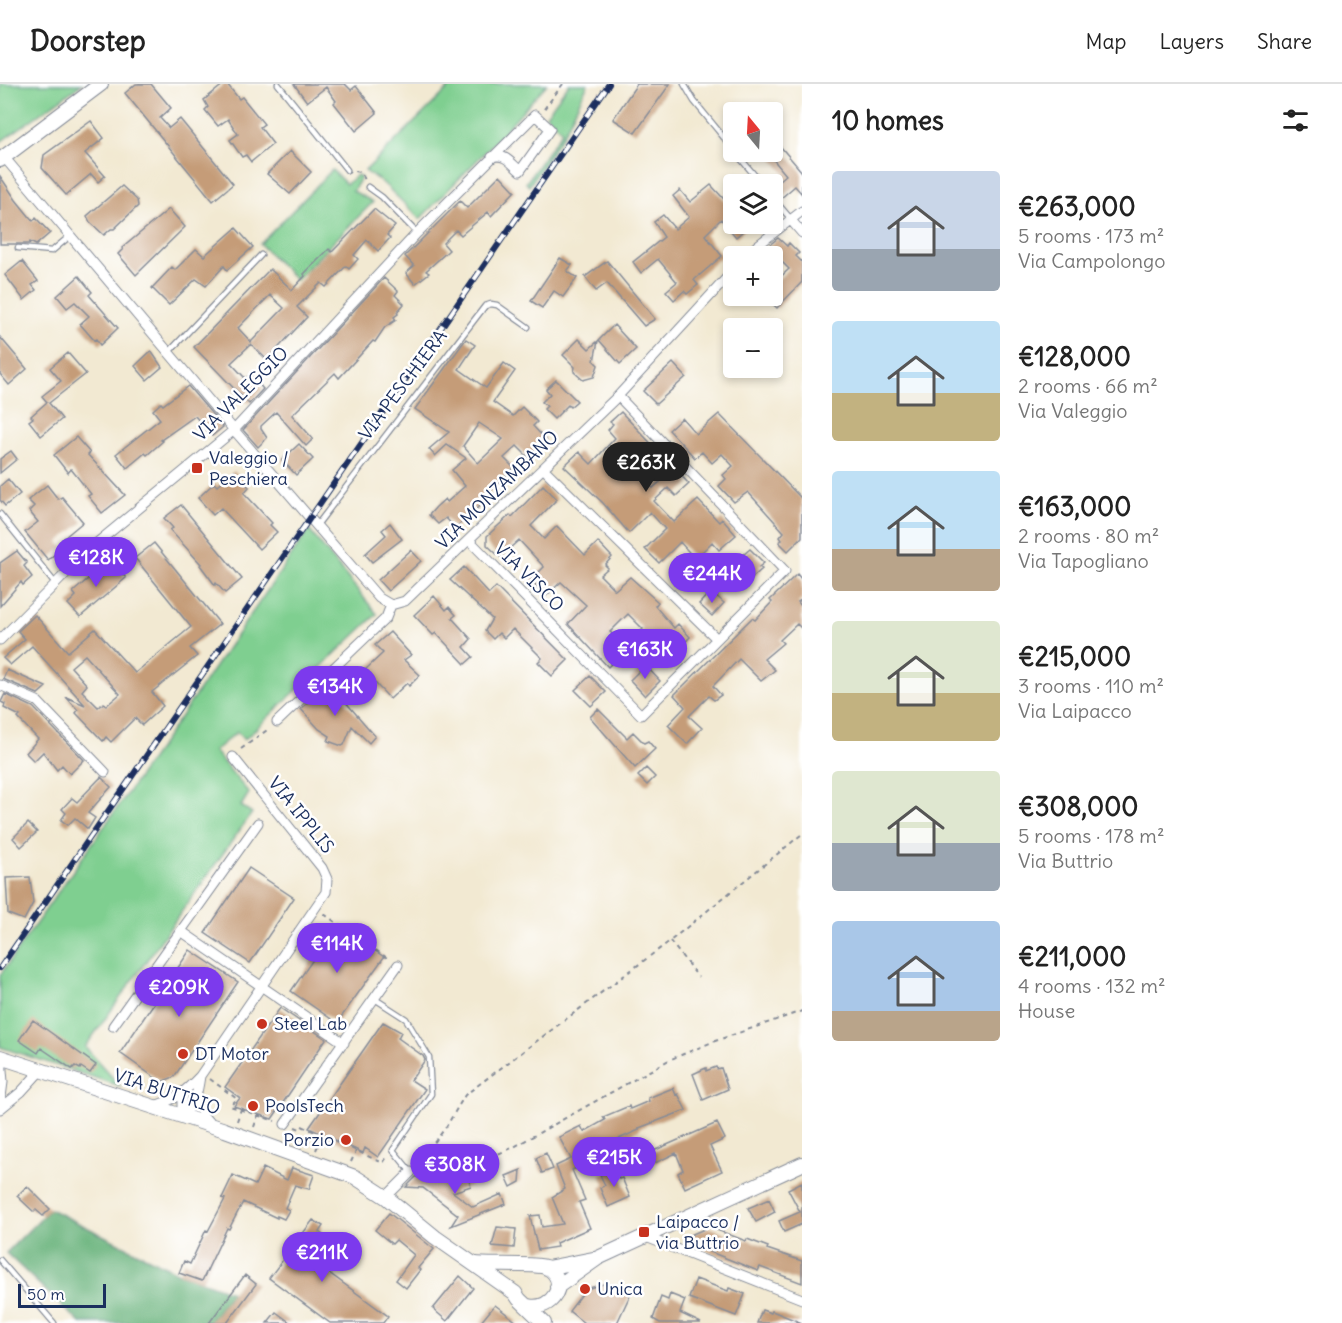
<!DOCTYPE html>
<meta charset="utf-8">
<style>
body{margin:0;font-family:Delius,sans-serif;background:#f2f2f2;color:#222;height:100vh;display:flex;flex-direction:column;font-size:22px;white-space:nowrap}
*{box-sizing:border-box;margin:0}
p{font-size:20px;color:#767676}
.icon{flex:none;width:33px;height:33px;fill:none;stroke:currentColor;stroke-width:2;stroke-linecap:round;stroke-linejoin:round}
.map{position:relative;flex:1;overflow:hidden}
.details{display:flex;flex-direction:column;background:#fff;width:540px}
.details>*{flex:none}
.needle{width:39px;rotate:342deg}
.buttons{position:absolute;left:723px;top:18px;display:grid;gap:12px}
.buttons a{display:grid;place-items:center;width:60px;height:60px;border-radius:6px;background:#fff;box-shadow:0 3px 9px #0003;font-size:30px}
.scale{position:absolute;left:18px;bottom:15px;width:88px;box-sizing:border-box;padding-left:6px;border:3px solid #1b2f5e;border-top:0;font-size:16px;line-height:21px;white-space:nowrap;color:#1b2f5e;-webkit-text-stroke:4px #fff;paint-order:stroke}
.price{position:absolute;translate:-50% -51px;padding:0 14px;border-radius:21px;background:#7c3aed;color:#fff;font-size:20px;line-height:39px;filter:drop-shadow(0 2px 3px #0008)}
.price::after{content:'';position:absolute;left:50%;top:36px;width:18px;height:14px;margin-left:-9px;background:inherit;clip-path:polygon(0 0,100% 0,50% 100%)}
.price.selected{background:#222;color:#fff}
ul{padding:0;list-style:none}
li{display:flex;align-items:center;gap:18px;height:150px;padding:0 30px}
li span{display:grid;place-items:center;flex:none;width:168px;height:120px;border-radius:6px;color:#555}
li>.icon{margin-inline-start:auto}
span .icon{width:72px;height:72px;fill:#fffc;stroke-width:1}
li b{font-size:26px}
h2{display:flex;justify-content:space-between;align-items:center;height:72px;padding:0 30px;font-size:26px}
header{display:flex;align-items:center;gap:36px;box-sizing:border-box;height:84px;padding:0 30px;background:#fff;border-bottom:2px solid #e0e0e0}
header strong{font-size:28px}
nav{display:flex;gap:33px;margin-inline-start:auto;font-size:21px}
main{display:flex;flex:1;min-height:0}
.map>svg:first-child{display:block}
</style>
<header>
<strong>Doorstep</strong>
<nav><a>Map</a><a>Layers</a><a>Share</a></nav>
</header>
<main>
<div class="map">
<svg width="802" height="1239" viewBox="0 0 802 1239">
<rect width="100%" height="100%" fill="#fff"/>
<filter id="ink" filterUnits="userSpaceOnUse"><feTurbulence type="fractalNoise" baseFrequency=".0167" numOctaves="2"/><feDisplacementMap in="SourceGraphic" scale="12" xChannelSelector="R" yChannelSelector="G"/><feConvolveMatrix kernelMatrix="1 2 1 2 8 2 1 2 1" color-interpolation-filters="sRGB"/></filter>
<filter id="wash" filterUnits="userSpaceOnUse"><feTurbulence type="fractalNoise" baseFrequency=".008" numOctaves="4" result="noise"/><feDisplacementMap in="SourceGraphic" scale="24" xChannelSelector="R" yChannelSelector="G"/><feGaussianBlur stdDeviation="1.35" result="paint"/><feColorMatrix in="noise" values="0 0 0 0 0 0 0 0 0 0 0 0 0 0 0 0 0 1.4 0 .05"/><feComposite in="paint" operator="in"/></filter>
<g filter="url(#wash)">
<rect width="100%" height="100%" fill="#f2e9d2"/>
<path fill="#7fcf90" stroke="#4d7f77" stroke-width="1.5" d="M0 0H82L0 58Z
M445 0H547L490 63 420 135 383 99 365 87 449 4Z
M569 0H588L564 49 529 102 526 99 562 47 546 31Z
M332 86 346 100 357 91 361 94 353 107 373 118 296 196 260 160Z
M309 446 377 530 244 656 237 648 214 667 249 709 241 722 252 729 85 963 120 1002 0 963V891L166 654Z"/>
<path fill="#67b27a" stroke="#41706c" stroke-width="1.5" d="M50 1125 179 1189 232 1208 209 1239H80L6 1169Z"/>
<g id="blocks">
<path fill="#c59c78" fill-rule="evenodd" d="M136 0H151L171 24 160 34 169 44 180 35 233 100 213 117 125 9Z
M224 0H227L239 15 242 13 264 40 260 43 273 60 251 78 246 71 242 73 230 56 238 50 228 35 218 42 205 26 208 23 204 16Z
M294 0H345L351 6 356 2 377 29 356 47 334 19 336 17 326 3 307 18Z
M637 0H670L635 49 613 35Z
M91 37 104 54 85 69 105 92 98 98 91 90 66 111 42 84 44 71Z
M780 62 802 88V110L795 102 780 115 772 106V103L786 91 772 74V68Z
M290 67 311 88 290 110 267 90Z
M500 91 515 107 491 132 488 128 461 151 456 146 443 159 449 166 426 187 429 189 415 200 406 189 414 182 405 172 460 117 467 124Z
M0 92 16 116 33 137 36 134 50 149 36 161 30 158 29 160H0Z
M711 101 734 126V140H751L736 153 721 135 705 151 722 172 694 196 698 201 687 210 684 207 674 216 666 207 677 198 658 175 641 189 633 178 664 153 654 138 663 131 675 145 689 133 673 112 680 106 690 118Z
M122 102 137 116 138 122 114 145H111L104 151 90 138 87 132Z
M169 125 185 143 136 191 118 170 123 165 122 164Z
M374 125 395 142 387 151 390 154 378 167 367 156 354 171 358 175 349 185 346 182 326 203 321 199 297 223 307 233 267 276 251 260 231 279 246 295 250 290 263 305 249 320 194 263 270 185 292 206 305 192 304 190 329 165 332 168ZM270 211 284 224 251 258 238 244Z
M236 144 253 163 227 186 224 182 206 202 196 195 169 221 152 204 172 183 175 186 196 165 204 172Z
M778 154 787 162 789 159 799 169 796 172 802 178V198L777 224 764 212H772V201L789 185 767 163Z
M560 174 572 181 567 187 577 194 563 213 554 207 542 224 531 217Z
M22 177 38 197 32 201 36 206 24 216 5 191Z
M607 177 618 190 655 235 644 242 607 199 596 207 585 193Z
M79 192 92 208 89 211 118 244 100 261 96 255 94 256 80 240 89 232 75 218 67 224 57 212Z
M384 194 398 207 395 211 404 220 397 228 398 230 394 233 396 236 385 243 375 258 373 257 339 294 335 289 292 331 313 355 306 362 276 328 261 342V345L267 354 258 363 243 346Z
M614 241 636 265 620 280 599 256Z
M0 253 27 285 9 301 0 290Z
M466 255 475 261 459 285 486 304 504 279 515 287 493 318 513 332 522 323 537 338 533 342 546 356 528 373 517 362 504 374 514 384 488 409 491 412 455 444 446 434 438 440 429 431 436 423 445 415 447 418 465 402 452 386 466 374 447 361 435 372 429 365 449 348 415 325ZM479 339 503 355 478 379 463 362Z
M579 255 589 265 598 257 594 277 598 281 594 293 583 296 574 288 575 283 563 271Z
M151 267 162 283 147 296 135 282Z
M68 269 86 290 49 319 62 335 41 352 29 337 33 334 31 332 47 318 42 312 61 297 50 284Z
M673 279 686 293 656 320 643 307Z
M556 296 577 317 570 323 568 321 554 335 544 325 547 322 542 318 550 310 546 305Z
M188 302 223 343 212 352 195 332 161 356 163 357 147 371 145 369 127 384 116 370 160 335 153 326 161 319 163 321Z
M621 328 662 371 639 392 653 404 675 385 689 400 676 412 668 404 654 417 674 438 698 416 719 438 722 435 736 451 719 466 712 458 695 475 680 458 659 479 645 465 665 445 650 428 629 449 603 419 564 382 579 368 591 380 615 354 608 346 613 340 610 338Z
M719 330 802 415V453L788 467 779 458 782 456 780 453 784 448 748 408 734 418 719 402 726 395 723 391 733 382 722 370 712 379 702 368 695 374 669 346 682 334 696 350Z
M76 353 90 369 88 371 125 411 102 429 88 412 91 410 71 385 68 389 54 371Z
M299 360 313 375 296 391 282 376Z
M11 367 17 375 0 389V375Z
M234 387 249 403 244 409 272 439 270 441 277 448 259 465 221 424 213 431 198 414 214 399 217 402Z
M8 395 20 410 5 422 0 416V402Z
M47 401 58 415 62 413 83 438 59 458 63 463 48 476 25 448 38 438 29 427 34 422 28 416Z
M543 401 557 415 531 442 544 455 557 442 585 471 598 458 612 473 605 481 608 484 600 491 615 506 630 493 658 518 655 522 674 544 678 540 690 553 676 568 665 557 652 568 655 572 648 579 634 565 641 558 636 552 643 545 628 530 610 548 615 552 609 558 621 570 608 583 568 540 586 521 561 498 546 512 531 496 544 483 519 456 500 473 487 461V452L510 431 512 433Z
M181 421 242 495 225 509 216 499 215 501 200 481 201 480 170 446 173 444 164 434Z
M390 439 402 455 372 478 365 470 386 451 382 446Z
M154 459 220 540 190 564 197 572 152 608 163 622 142 641 135 634 111 658 106 653 103 657 76 629 78 626 66 613 85 621 32 562 10 581 3 574 25 555 18 547 35 531 68 568 95 545 135 589 191 543 135 474ZM85 571 120 610 106 622 104 619 98 623 82 607 87 601 71 583Z
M750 465 764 479 759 483 762 485 751 495 735 478Z
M411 466 421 477 388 507 378 496Z
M17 467 27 479 24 482 32 493 23 501 21 498 0 522V479Z
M110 476 126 494 80 533 68 520 76 512 73 508Z
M686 477 700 491 685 505 672 492Z
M464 483 489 510 496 503 568 576 552 592 538 578 542 574 513 545 504 554 499 549 493 555 485 547 492 535 450 496Z
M797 490 802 496V515L798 518 802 523V545L797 540 780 556 783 559 764 575 775 586 761 597 739 575 713 602 721 611 714 616 709 612 689 632 702 644 687 660 668 641 685 623 674 611 752 534 755 536 772 518 770 516Z
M711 507 724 519 712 532 699 520Z
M434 512 446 526 449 523 456 531 452 534 471 555 464 563 473 573 465 580 436 549 433 551 414 531Z
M390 548 411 571 404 576 420 591 409 602 407 599 390 615 364 587 383 569 375 561Z
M645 581 660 597 645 612 630 596Z
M7 586 46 603 38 610 3 595Z
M590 592 606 608 591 622 575 606Z
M330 600 375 652 369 659 352 642 344 661 342 662 328 657 330 652 319 645 301 625Z
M5 610 33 623 84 676 70 690 62 681 57 686 43 668 34 677 26 669 38 655 18 634 20 632 4 624 5 620 1 618Z
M598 625 627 654 633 648 644 659 648 657 655 665 635 684 590 633Z
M646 684 655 693 647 701 638 692Z
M101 693 111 703 88 729 95 734 88 745 75 734 68 741 61 736 66 729 62 725 72 714 77 718Z
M28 739 37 748 21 763 13 754Z
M249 784 294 814 250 879 205 849Z
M30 793 33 819 24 836 8 830 6 794Z
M337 841 384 873 337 939 291 907Z
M190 866 238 898 174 993 161 998 120 969Z
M280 924 326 955 272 1035 234 1022 240 1014 225 1003Z
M33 936 96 981 90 989 81 983 80 985 75 982 72 985 41 964 38 969 19 956Z
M383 938 401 948 398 954 423 972 425 976 411 996 425 1005 378 1073 365 1064 363 1069 309 1044Z
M716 983 717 985 721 984 728 1005 703 1016 693 990 706 984V987Z
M673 1004 676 1011 678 1010 686 1026 639 1044V1046L614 1057 613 1056 599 1061 577 1073 581 1082 572 1086 585 1116 579 1118 590 1144 556 1159 557 1163 538 1166 530 1132 540 1131 542 1143 563 1140 552 1113 565 1105 556 1082 571 1075 559 1053 581 1042 584 1048 605 1036 603 1033 629 1022 630 1025 649 1017 648 1014Z
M717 1039 725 1055 710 1062 722 1087 685 1104 678 1089 683 1086 676 1069 655 1079 651 1068Z
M546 1069 553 1085 542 1089 536 1074Z
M263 1084 287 1096 292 1084 314 1091 309 1105 295 1101 285 1124 289 1126 284 1135 277 1132V1134L243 1118 229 1145 227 1144 202 1197 179 1189 184 1177 190 1180 206 1146 208 1147 225 1115 222 1114 233 1091 255 1101Z
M614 1084 619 1095 622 1094 630 1113 608 1123 600 1104 605 1101 600 1091Z
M521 1086 520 1098 511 1103 506 1092Z
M450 1089 452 1095 467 1091 471 1102 453 1108 473 1123 502 1110 506 1120 451 1142 458 1131 423 1104 406 1103 416 1093Z
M802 1098V1140L784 1148 779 1137 800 1128 788 1105Z
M27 1102 50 1125 43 1132 36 1126 34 1128 17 1112Z
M769 1115 775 1128 756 1138 748 1124Z
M389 1129 434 1165 418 1184 420 1186 406 1204 396 1196 414 1171 396 1156 392 1160 375 1146Z
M313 1136 323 1142 319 1148 334 1159 320 1178 327 1182 325 1186 388 1232 383 1239H330L269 1194Z
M497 1143 516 1145 514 1164 492 1162Z
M709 1143 746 1157 747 1155 768 1163 767 1165 802 1177V1199L760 1183 758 1187 688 1159 690 1151Z
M245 1191 256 1200 227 1239H209Z
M460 1192 473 1204 447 1237 433 1225Z
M696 1195 728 1207 729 1204 745 1210 736 1232 689 1214Z
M607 1199 631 1209 617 1239H584L569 1227 586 1205Z
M670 1210 685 1216 680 1229 701 1239H660L653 1235 661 1213 668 1216Z
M495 1221 499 1224 518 1239H480Z
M762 1226 771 1229 772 1227 802 1239H757Z
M276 1228 291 1239H267Z"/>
</g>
</g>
<g filter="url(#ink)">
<use href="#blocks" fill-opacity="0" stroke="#868c98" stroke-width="1.5"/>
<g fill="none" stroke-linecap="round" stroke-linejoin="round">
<g stroke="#868c98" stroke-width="7">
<path id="lane" d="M278 0 347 86
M684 0 694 17 734 66
M735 68 762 100
M368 103 382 113 417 149
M772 113 790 134
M18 164 52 167 70 152
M169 268 261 171
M0 430 55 499
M317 441 485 222 491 220 497 221 528 243
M375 915 406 935 429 973 431 1010 393 1066 411 1088
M0 1176 54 1239"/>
</g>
<g stroke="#868c98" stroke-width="11">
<path id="street" d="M4 73 234 346 379 514 391 521 405 517 618 312 734 186
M790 135 802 149
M747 172 758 161 802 127
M543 384 717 555
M469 456 641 631 785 487 618 312
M0 556 92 463 234 346 417 149 535 31 550 45 520 87C511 79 505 69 492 73
M0 601 37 617 105 688
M277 638 386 534 391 521
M181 847 344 959
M113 942 258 739
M197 1013 202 1030 210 1040
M0 1021 3 998 1 974
M153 1022C174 1017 186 1007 200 992L326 808 327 795 322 784 233 673
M0 1025 21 1008 41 986
M182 1033C196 1018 197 1012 200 992
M182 1033V1018L184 1008
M285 1040 398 881
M386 1113 411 1088
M646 1153 802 1215"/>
</g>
<g stroke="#868c98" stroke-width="16">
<path id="secondary" d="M0 76 101 0
M0 973 225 1046 355 1093 386 1113 435 1153 515 1209 519 1215 544 1239
M476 1180C491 1182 539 1179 548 1184 570 1198 552 1228 528 1222
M547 1184 593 1175
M557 1203 598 1174 802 1080"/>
</g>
<path stroke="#868c98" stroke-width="2" stroke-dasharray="4.5 4.5" stroke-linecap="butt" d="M544 25 563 0
M355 87 360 88 366 97
M241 665 270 644
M324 830 390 876
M670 857 698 893
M210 995 237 1015 230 1022 275 1037
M237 1037 241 1025
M254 1043 258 1031
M295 1043 300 1045 302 1042 383 1079 387 1073
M316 1066 322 1052
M351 1078 356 1067
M418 1080 446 1043 465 1011 670 857 802 750
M420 1087 454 1083 481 1077 512 1064 669 976 715 957 802 927"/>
<use href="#lane" stroke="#fff" stroke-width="4.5"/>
<use href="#street" stroke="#fff" stroke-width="9"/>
<use href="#secondary" stroke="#fff" stroke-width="14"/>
<g stroke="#1b2f5e" stroke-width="6">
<path id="rail" d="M0 884 609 0"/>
</g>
<use href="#rail" stroke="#fff" stroke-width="4" stroke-dasharray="11" stroke-linecap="butt"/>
</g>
</g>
<g fill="#c8321e" stroke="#fff" stroke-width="2">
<rect x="191" y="378" width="12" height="12" rx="3"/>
<circle cx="262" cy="940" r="6"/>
<circle cx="183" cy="970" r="6"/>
<circle cx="253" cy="1022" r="6"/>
<circle cx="346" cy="1056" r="6"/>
<rect x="638" y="1142" width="12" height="12" rx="3"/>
<circle cx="585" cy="1205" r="6"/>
</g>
<g text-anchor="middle" stroke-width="5" stroke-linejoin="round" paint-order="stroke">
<g font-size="18" fill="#1b2f5e" stroke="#fff">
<text transform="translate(403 301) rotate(-53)" y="6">VIA PESCHIERA</text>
<text transform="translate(241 310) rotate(-45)" y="6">VIA VALEGGIO</text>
<text transform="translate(497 406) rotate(-44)" y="6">VIA MONZAMBANO</text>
<text transform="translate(529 493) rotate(45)" y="6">VIA VISCO</text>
<text transform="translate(301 731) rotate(51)" y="6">VIA IPPLIS</text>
<text transform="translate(167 1008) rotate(18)" y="6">VIA BUTTRIO</text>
</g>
<g font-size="18" fill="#1b2f5e" stroke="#fff" text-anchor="start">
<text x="209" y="380">Valeggio /<tspan x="209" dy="21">Peschiera</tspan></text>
<text x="274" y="946">Steel Lab</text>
<text x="195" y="976">DT Motor</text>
<text x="265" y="1028">PoolsTech</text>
<text x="334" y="1062" text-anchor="end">Porzio</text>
<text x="656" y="1144">Laipacco /<tspan x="656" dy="21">via Buttrio</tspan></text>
<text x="597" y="1211">Unica</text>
</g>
</g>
</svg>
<div class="buttons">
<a><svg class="needle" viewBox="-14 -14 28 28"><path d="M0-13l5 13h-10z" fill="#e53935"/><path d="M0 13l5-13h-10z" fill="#767676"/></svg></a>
<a><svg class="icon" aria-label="layers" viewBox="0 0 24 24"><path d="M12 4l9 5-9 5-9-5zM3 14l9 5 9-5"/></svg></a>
<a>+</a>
<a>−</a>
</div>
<div class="scale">50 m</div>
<b class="price selected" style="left:646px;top:409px">€263K</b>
<b class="price" style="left:96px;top:504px">€128K</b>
<b class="price" style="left:712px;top:520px">€244K</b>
<b class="price" style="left:645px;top:596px">€163K</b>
<b class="price" style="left:335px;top:633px">€134K</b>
<b class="price" style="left:337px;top:890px">€114K</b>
<b class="price" style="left:179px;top:934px">€209K</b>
<b class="price" style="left:614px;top:1104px">€215K</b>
<b class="price" style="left:455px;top:1111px">€308K</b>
<b class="price" style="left:322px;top:1199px">€211K</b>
</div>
<section class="details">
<h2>10 homes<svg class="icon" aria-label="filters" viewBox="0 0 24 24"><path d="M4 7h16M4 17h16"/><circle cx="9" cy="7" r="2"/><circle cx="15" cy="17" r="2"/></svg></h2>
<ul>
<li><span style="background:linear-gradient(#c9d6e8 65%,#9aa5b1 0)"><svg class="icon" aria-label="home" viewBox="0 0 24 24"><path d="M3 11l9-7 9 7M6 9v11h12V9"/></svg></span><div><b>€263,000</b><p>5 rooms · 173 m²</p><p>Via Campolongo</p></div></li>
<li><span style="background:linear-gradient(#bfe0f5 60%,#c2b280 0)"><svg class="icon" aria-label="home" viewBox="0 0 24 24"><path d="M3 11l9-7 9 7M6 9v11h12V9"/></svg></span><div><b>€128,000</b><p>2 rooms · 66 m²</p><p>Via Valeggio</p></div></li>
<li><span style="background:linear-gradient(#bfe0f5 65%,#b9a48a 0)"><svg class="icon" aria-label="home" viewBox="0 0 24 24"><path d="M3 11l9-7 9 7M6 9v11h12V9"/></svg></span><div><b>€163,000</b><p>2 rooms · 80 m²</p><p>Via Tapogliano</p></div></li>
<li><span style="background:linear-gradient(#dfe7d0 60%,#c2b280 0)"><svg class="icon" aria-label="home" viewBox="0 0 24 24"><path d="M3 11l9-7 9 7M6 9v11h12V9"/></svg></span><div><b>€215,000</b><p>3 rooms · 110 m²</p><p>Via Laipacco</p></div></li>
<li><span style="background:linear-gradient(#dfe7d0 60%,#9aa5b1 0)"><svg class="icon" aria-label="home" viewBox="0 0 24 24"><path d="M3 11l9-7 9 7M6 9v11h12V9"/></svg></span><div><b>€308,000</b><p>5 rooms · 178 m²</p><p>Via Buttrio</p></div></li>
<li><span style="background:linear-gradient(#a9c7e8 75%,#b9a48a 0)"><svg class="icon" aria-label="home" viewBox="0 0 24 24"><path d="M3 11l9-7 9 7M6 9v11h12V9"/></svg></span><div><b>€211,000</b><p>4 rooms · 132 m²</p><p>House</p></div></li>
</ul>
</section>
</main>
